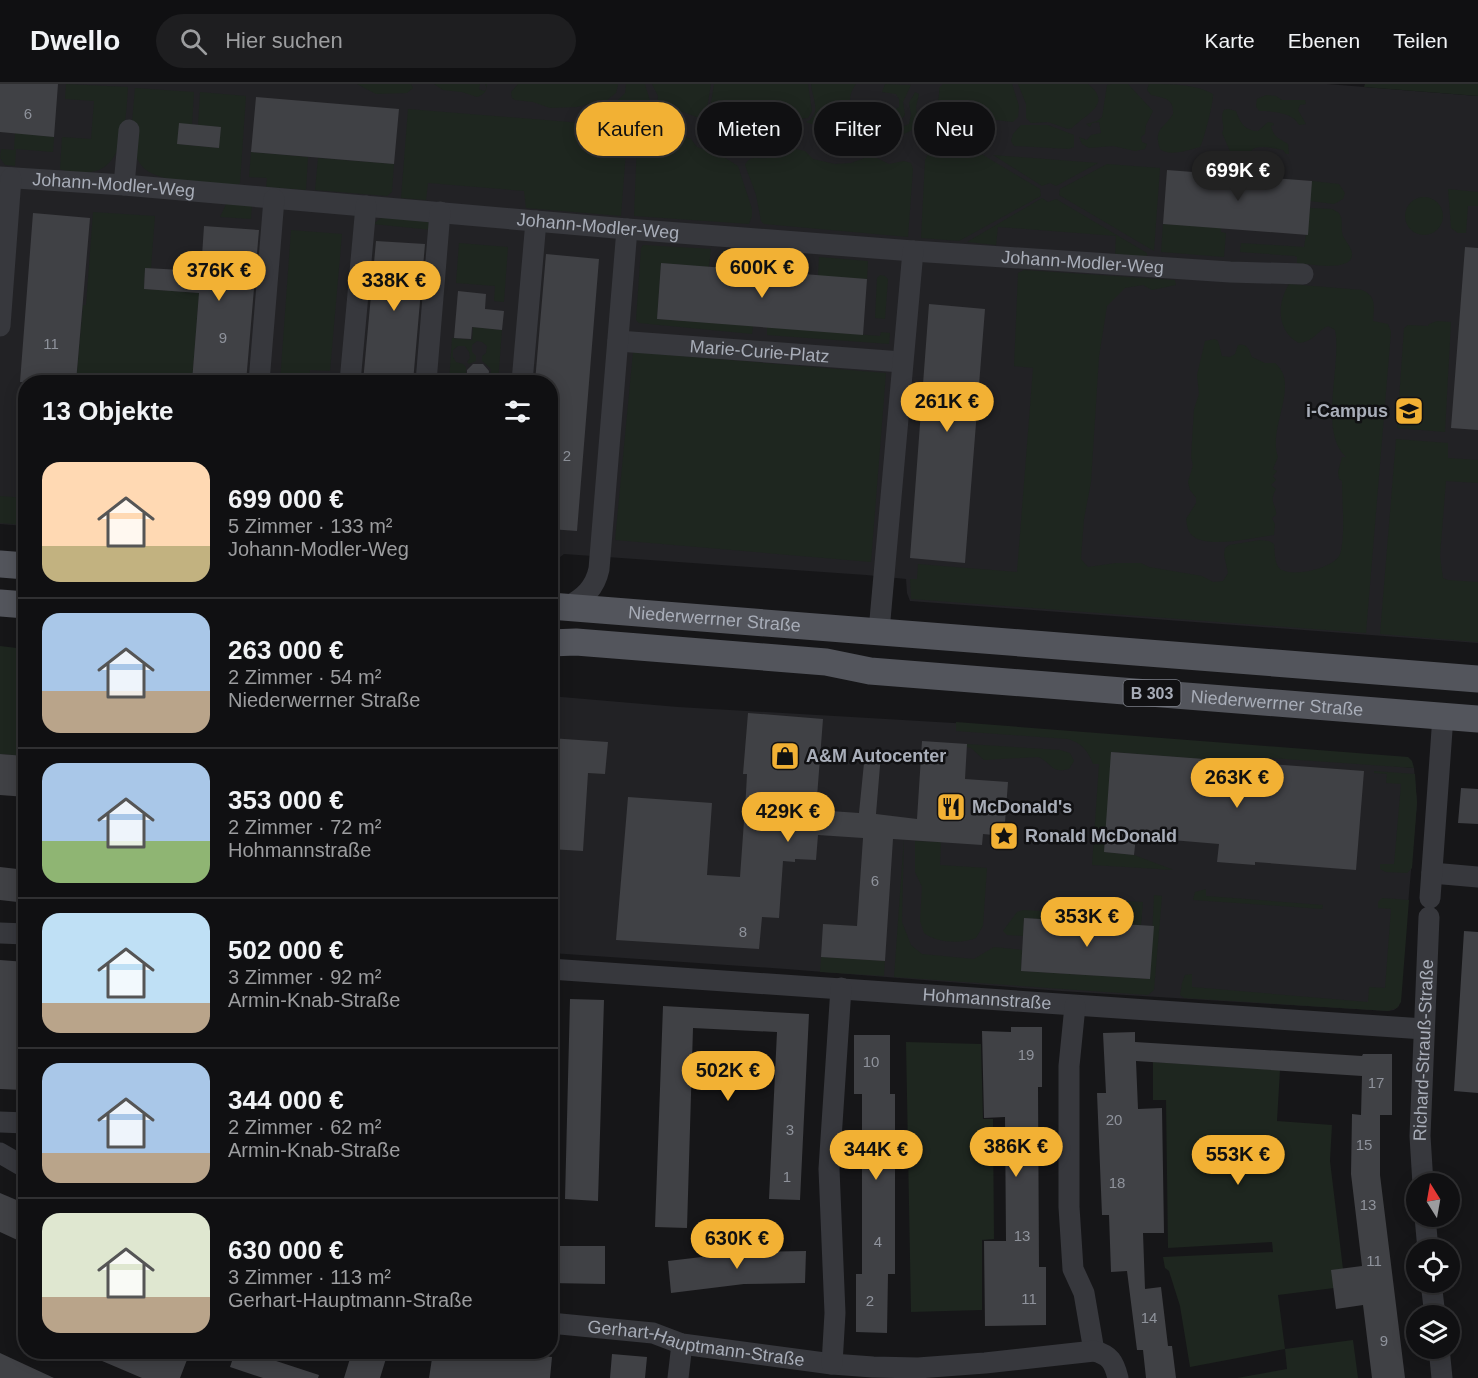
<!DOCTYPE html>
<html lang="de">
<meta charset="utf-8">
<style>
body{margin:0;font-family:Helvetica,sans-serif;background:#1e1e20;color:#f1f3f6;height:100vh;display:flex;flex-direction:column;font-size:22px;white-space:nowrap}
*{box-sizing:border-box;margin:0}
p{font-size:20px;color:#9c9d9f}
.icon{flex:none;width:33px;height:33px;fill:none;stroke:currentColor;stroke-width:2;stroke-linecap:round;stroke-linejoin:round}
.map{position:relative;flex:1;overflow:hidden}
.details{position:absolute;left:18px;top:291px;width:540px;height:984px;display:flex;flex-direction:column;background:#101012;border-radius:24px;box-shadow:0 3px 15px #0003,0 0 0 2px #303032}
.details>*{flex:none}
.hud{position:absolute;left:576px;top:18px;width:570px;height:54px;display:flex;gap:12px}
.needle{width:39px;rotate:349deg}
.buttons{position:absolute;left:1406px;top:1089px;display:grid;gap:12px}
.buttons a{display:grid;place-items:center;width:54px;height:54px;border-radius:50%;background:#101012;box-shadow:0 3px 15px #0003,0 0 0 2px #303032;font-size:30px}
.price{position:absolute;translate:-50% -51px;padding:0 14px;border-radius:21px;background:#f2b134;color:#111;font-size:20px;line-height:39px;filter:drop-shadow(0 2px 3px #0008)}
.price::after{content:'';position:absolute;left:50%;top:36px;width:18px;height:14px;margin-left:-9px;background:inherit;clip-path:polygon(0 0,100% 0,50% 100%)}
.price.current{background:#222;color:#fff}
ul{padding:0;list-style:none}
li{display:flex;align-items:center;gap:18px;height:150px;padding:0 24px}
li+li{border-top:2px solid #303032}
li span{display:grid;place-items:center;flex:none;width:168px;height:120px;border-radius:18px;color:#555}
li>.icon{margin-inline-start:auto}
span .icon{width:72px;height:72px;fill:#fffc;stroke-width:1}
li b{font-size:26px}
h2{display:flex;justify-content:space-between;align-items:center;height:72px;padding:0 24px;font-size:26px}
.tag{padding:0 21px;border-radius:27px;background:#101012;box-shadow:0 3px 15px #0003,0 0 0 2px #303032;font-size:21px;line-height:54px}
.tag.current{background:#f2b134;color:#111}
header{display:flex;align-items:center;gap:36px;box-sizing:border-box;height:84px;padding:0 30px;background:#101012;border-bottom:2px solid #303032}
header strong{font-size:28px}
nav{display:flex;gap:33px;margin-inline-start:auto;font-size:21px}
.search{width:420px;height:54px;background:#1e1e20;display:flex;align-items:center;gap:15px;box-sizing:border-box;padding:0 21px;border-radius:33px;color:#9c9d9f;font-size:22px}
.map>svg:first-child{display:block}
</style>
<header>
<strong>Dwello</strong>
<div class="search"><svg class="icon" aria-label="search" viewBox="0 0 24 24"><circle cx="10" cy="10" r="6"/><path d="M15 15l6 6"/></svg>Hier suchen</div>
<nav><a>Karte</a><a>Ebenen</a><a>Teilen</a></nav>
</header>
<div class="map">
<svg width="1478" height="1294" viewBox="0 0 1478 1294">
<rect width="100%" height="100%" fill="#161618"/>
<path fill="#222225" d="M0 0H1327L1478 12V559L910 517 907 509 906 495 866 491 564 470 551 480 550 298H26L25 442 0 440Z
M550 612 678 623 971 640 1414 684 1417 719 1399 922 1394 926 1388 927 1061 907 786 885 551 869Z"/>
<path fill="#1e261f" d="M66 0 128 3C126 33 125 92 83 88 75 88 66 88 60 85L62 53 91 55 94 17 65 15Z
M357 0H411L413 4 407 9 376 10Z
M434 0H480L479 5 484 7 487 4 485 0H487C487 7 484 11 477 13L462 8 443 6Z
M518 0H618V1L616 9 607 16 577 23 550 24 533 18 515 16 512 14 511 8Z
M626 0H645L650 17 646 26 624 29 615 27 613 21 625 9Z
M652 0H711L705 36 683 28 661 27 657 22 658 12Z
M714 0H808L812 27 808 34 799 35 780 32 754 36 709 32Z
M811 0H856C844 16 855 26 849 42 842 43 812 42 806 38 823 31 812 14 811 0Z
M885 0 911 1 903 18 905 31 901 36C892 39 878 37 870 31L869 26 874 22C883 23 891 29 899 23V15L896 10 882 8Z
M943 0H1012L1019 22 1018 33 1013 38 996 36 992 40V52C978 59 977 51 965 51 958 51 961 53 955 52 919 46 941 27 939 4Z
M1018 0H1088C1113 20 1087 29 1072 44L1068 45 1048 38 1031 39 1026 34V20Z
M1112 0H1128L1153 27 1146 41 1145 50 1141 53 1142 58 1147 60 1145 65 1135 67 1113 62 1089 64 1082 60 1079 53 1087 56 1091 51 1101 49 1099 38 1092 39 1090 43 1086 40 1097 37 1102 33 1107 1Z
M1149 0C1169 0 1196 0 1213 10 1214 16 1204 57 1200 63 1188 66 1170 73 1160 65 1153 44 1164 45 1173 30 1174 14 1164 14 1151 11L1147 6Z
M1365 0H1478V12L1364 3Z
M135 4 194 8 192 41 179 40 178 60 218 64 220 43 198 41 200 8 246 12 240 99 238 101C215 99 155 101 141 81 134 72 132 56 132 45 132 32 134 17 135 4Z
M915 8 919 10 916 23 918 39 914 45 902 51 887 48 890 42 902 43 909 40 911 30 909 19Z
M1266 11 1276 12 1282 16H1305L1306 20 1300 21 1298 26 1306 40 1299 41C1293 28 1271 27 1259 27L1256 22 1257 15Z
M408 25 619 42 626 48 627 54 621 132 526 124 524 107 428 99 426 116 401 114Z
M1228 25 1236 27C1240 39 1245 47 1258 47L1268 38 1273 39 1274 41 1271 42C1274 54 1279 54 1288 60L1289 70H1286L1283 66C1276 65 1258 60 1252 66 1250 69 1249 72 1247 75L1233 74 1222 49C1226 42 1219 34 1224 26Z
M1021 41H1048L1074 51V63L1069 65 1014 62 1011 57 1013 50Z
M15 49 54 53 53 68 16 65 15 82 5 81 0 74 1 65 14 66Z
M686 53 691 55 697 63 719 70 738 82 752 125V132L749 140 634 132 637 57 642 54C661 65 667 57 686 53Z
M787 63 805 67 813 75 835 80 851 79 867 73 877 74 889 80 904 77 911 79 913 85 908 153 764 140 761 137 756 111 745 81C750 69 761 77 771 73 778 70 778 64 787 63Z
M933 66 983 71 1040 105 1041 112 959 157 921 154 925 76 928 70Z
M251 68 308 73 306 106 266 103 267 94 249 93Z
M993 71 1098 79 1056 102 1050 99 1042 102Z
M318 74 394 80 392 108 387 112 315 106Z
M1107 80 1160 84 1154 167 1059 111 1060 105Z
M1312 97 1339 100 1345 109 1343 115 1334 120 1310 117Z
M1448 105 1478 108V122H1468L1466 149H1458L1451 144Z
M1405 132a19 19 0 1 1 38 0a19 19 0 1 1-38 0Z
M1042 114 1048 118 1056 115 1147 169V173L1115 170 1116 152 998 143 996 161 967 158Z
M227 118 252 120 251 135 220 133Z
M1310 124 1332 125 1339 129C1344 137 1340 144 1343 152 1346 158 1351 163 1352 169 1354 189 1309 180 1297 179V173L1295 172 1240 168 1241 159 1304 163Z
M93 128 155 132 151 184H145L144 205 199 209 192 298H76L83 221H86Z
M381 134 427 135 432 146 373 140Z
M1163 140 1221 144V148L1226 149 1224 173 1161 168Z
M291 146 342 150 330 287 310 286 309 298H280Z
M459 159 508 163 504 218 494 217 495 202 456 199Z
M643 161 711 165 709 183 661 179 657 235 753 242 752 250 639 239 636 236 641 164Z
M723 166 806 172 805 190 722 184Z
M819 173 868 177 867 195 818 192Z
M1024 186 1175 196 1176 201 1152 206 1143 201 1125 204 1107 222 1099 273 1091 398 1084 435 1081 475 1088 483 1116 479H1141L1149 483 1202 492 1213 498 1223 497 1228 489 1224 471 1225 464 1229 461 1260 456 1269 457 1274 460C1275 468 1274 482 1282 486 1295 493 1332 484 1339 472 1346 459 1342 414 1342 397L1339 395 1338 388 1342 373H1346C1318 349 1342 279 1335 246L1328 242C1317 247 1315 257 1299 259 1276 247 1277 219 1289 200L1362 206C1377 212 1374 224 1373 237L1388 240 1391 248 1366 549 911 515 910 495H917L918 480 1017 488 1033 284 1014 282 1018 189Z
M880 191 885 192 888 195 885 235 875 234 877 194Z
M1437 237 1451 238 1445 348 1397 344 1404 244 1408 241 1428 242 1429 240Z
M473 243 502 246 498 298H490L491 285 482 277V272L486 269 487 262 482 258 477 257 472 261V268L476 272V277L469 280 467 278 470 274 469 268 465 262H458L453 266V273L456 278 463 280 466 283V298H449L452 254 472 256Z
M767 243 880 252 881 248 890 249 889 260 767 251Z
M1215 255 1218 257 1222 272 1230 273 1235 270 1238 261C1248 259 1249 266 1252 273L1265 279H1275C1301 300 1267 344 1278 373L1273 385 1277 387 1273 392 1276 396 1271 401 1276 405C1268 420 1277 420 1276 431L1272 434 1275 440 1274 451C1256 453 1202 467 1190 449 1187 445 1187 439 1186 435L1196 419V414L1190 406 1188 398 1193 381 1191 373 1194 325 1199 310 1197 291 1205 257Z
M633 268 886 289 871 478 615 456Z
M1396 355 1448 359V374L1478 376V399L1446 397 1440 472 1443 494 1448 496 1478 498V558L1380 550Z
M0 408V412L25 414V441L0 439Z
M0 562 25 565V672L0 670Z
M956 638 1408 673 1412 677 1414 684 1256 673 1255 679 1112 668 1104 768 1134 771 1174 786 1092 781 1099 680H1093C1088 667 1082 659 1068 655L956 647Z
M967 660 1060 666 1070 669 1074 677 1069 685C1050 690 1053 679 1038 673L984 676 971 664 966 663Z
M1374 687 1415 690 1417 719 1412 784 1407 789 1386 788 1380 785V780H1394L1401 700 1386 699 1387 690 1374 689Z
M904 753 902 838 911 861 922 870 974 875 994 863 1022 866 1021 887 1150 895 1154 811 1162 812 1154 906 1148 911 894 893Z
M915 757 941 758 940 781 987 784 983 842 976 854C962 860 936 859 924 849L920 837 922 803 915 788Z
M1206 805V812L1323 821 1322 825 1193 816 1195 808Z
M1382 814 1409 816 1401 918 1397 924 1388 927 1184 914 1180 911 1182 899 1185 891 1192 890V903L1368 918 1369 903 1385 904 1391 825 1378 824V818Z
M1125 817 1143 818 1141 841 1024 834 1023 852 1007 851 1003 847 1017 828 1023 826 1124 832Z
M821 873 885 877 884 892 820 888Z
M906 958 981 960 983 1035H993L994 1155 982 1156V1226L911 1228Z
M1153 978 1280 986 1277 1037 1332 1041 1330 1077 1343 1185 1334 1204 1278 1211 1285 1265 1353 1256 1358 1294H1237L1287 1285 1285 1265 1190 1283 1180 1222 1169 1187 1165 1184 1163 1173 1273 1168 1272 1158 1168 1164 1166 1016H1153Z"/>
<path fill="#404145" d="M0 0H58L54 53 0 48Z
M256 13 399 25 394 80 251 68Z
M179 39 221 43 219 64 177 60Z
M1167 86 1312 97 1308 151 1163 140Z
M33 129 90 134 76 298H20Z
M204 142 259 146 246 298H192L199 209 144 205 145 184 201 187Z
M376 157 425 160 413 298H363Z
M1465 163 1478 164V346L1451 344Z
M546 170 599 175 577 447 550 445V298H535Z
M661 179 867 195 863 251 657 235Z
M458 207 486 210 485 225 504 227 502 246 472 243 471 255 454 254Z
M929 220 985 225 965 479 910 474Z
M473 280H483L489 287 488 298H467V286Z
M748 629 823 635 816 726 859 729 865 669 881 670 876 730 917 735 922 657 967 660 965 695 1008 698 1004 752 983 750 982 761 893 755 885 877 821 873 823 840 857 842 863 754 818 751 816 776 795 775V778L783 777 779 834 762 833 759 865 616 856 628 713 712 719 707 791 740 793 746 709 747 690H743Z
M550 654 608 658 605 690 588 689 583 767 550 765Z
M1111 668 1364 687 1356 786 1255 778V781L1217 778 1219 760 1136 753 1134 771 1104 768Z
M0 670 26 672V713L0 711Z
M1461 704 1478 705V740L1458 739Z
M0 783 26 786V819L0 816Z
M1024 834 1154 842 1150 895 1021 887Z
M1464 847 1478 848V1009L1454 1007Z
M0 876 26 878V959L22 1006 0 1005Z
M570 915 604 916 598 1117 565 1115Z
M663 922 809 930 800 1116 769 1115 777 948 693 944 687 1144 655 1143Z
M1011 943H1042V1003H1038L1039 1183H1046V1241L985 1242 984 1157H1006L1005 1033 984 1034 982 947 1011 948Z
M1135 948V958L1362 972 1363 970H1392V1031H1380V1091L1405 1294H1372L1363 1221 1336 1225 1331 1186 1362 1182 1351 1090 1352 1030 1361 1031 1362 992 1136 977 1138 1025 1162 1024 1164 1149H1143L1145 1205 1161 1203 1168 1262H1172L1176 1294H1146L1143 1266H1137L1127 1187 1111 1188 1109 1131H1102L1097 1009H1106L1103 949Z
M854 951H890V1010H895V1190H888L887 1249 856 1248V1190H862V1010H854Z
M0 1109 26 1120V1160L0 1148Z
M550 1162H605V1200L550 1199Z
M806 1167 805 1199 744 1200 671 1209 668 1177 744 1168Z
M81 1268H190L180 1294H142Z
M235 1268H249L319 1291 318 1294H263L230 1283Z
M352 1268H388L380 1294H344Z
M433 1268H500L552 1273 550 1294H429Z
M0 1269 54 1294H0Z
M612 1270 647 1273 645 1294H610Z"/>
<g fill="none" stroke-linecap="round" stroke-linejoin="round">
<g stroke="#37383d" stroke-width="21">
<path id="s1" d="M0 93 124 101 627 145 913 167 1230 188 1303 190"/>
<path d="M124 101 129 46"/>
<path d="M0 242 11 94"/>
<path id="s2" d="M618 257 902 278"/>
<path d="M259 298 274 115"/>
<path d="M350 298 366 122"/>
<path d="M426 298 440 128"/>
<path d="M522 298 536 137"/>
<path d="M567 523C584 514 595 504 599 485L627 145"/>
<path d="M879 547 913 167"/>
<path d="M1432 789 1478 793"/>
<path d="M1430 814 1443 632"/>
<path d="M0 849 26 850"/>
<path id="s3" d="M550 885 1424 945"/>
<path d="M1075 922 1069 982V1123L1073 1185 1084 1209 1094 1267"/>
<path d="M0 1038 26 1039"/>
<path d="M0 1069 26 1084"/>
<path id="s4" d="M1423 1100 1420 1052 1429 833"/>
<path d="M1425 1132 1428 1166"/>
<path d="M1431 1198 1435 1232"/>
<path id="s5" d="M550 1239 653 1249 682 1260 832 1280 873 1283 918 1284 985 1279 1094 1267C1110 1271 1114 1278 1118 1294"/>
<path d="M1439 1264 1442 1294"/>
<path d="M832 1280 835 1229 829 1085 841 904"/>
<path d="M678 1294 682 1260"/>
</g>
<g stroke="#53555c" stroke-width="27">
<path d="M0 480 26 482"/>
<path d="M0 519 26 521"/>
<path id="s6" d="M550 522 1478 595"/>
<path id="s7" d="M550 559 576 558 826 578 870 587 1478 635"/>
</g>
</g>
<defs>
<g id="university-square" transform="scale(1.5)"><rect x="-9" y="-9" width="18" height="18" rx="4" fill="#f2b134" stroke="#111113"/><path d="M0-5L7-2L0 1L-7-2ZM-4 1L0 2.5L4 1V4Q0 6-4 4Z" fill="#111"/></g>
<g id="shop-square" transform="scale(1.5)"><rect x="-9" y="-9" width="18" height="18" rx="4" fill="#f2b134" stroke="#111113"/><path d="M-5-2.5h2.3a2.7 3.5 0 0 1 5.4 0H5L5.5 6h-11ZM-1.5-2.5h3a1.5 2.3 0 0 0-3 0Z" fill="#111"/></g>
<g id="restaurant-square" transform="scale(1.5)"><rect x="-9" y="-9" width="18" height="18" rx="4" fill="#f2b134" stroke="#111113"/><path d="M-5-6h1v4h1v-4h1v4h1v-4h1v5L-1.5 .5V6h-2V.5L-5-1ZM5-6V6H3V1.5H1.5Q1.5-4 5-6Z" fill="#111"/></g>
<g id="sight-square" transform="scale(1.5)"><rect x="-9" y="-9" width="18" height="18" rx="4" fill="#f2b134" stroke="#111113"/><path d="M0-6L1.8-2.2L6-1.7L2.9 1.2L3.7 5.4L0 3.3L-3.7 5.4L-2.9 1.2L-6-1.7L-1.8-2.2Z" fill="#111"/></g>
</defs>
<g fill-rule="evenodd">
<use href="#university-square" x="1409" y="327"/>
<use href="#shop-square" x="785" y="672"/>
<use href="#restaurant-square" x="951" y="723"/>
<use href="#sight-square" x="1004" y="752"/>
</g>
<g text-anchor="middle" stroke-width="5" stroke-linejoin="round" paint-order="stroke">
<g font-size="15" fill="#8e929b">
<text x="28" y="35">6</text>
<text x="223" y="259">9</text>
<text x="51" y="265">11</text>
<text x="567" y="377">2</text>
<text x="875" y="802">6</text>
<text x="743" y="853">8</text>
<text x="1026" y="976">19</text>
<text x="871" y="983">10</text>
<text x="1376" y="1004">17</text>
<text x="1114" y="1041">20</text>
<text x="790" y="1051">3</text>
<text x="1364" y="1066">15</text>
<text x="787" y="1098">1</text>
<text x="1117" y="1104">18</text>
<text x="1368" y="1126">13</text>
<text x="1022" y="1157">13</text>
<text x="878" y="1163">4</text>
<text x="1374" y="1182">11</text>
<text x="1029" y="1220">11</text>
<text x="870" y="1222">2</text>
<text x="1149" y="1239">14</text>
<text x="1384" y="1262">9</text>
</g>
<rect fill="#111113" stroke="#7b7e86" stroke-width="1.5" x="1123.5" y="596" width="57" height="26" rx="4.5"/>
<g font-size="16" font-weight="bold" fill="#a8adb8">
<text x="1152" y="615">B 303</text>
</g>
<g font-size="18" fill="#a8adb8" stroke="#111113">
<text dy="6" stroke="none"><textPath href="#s1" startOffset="114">Johann-Modler-Weg</textPath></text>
<text dy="6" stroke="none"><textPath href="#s1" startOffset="600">Johann-Modler-Weg</textPath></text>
<text dy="6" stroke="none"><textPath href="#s1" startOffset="1086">Johann-Modler-Weg</textPath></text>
<text dy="6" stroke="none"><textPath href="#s2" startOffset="142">Marie-Curie-Platz</textPath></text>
<text dy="6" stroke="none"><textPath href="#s6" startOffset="165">Niederwerrner Straße</textPath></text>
<text dy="6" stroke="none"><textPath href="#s7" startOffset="730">Niederwerrner Straße</textPath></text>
<text dy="6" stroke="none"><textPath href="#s3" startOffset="438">Hohmannstraße</textPath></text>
<text dy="6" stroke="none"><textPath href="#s4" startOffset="134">Richard-Strauß-Straße</textPath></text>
<text dy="6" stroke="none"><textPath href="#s5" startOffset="148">Gerhart-Hauptmann-Straße</textPath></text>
</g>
<g font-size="18" font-weight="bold" fill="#a8adb8" stroke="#111113" text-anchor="start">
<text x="1388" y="333" text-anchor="end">i-Campus</text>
<text x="806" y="678">A&amp;M Autocenter</text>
<text x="972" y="729">McDonald's</text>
<text x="1025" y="758">Ronald McDonald</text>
</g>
</g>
</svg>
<div class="buttons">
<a><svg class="needle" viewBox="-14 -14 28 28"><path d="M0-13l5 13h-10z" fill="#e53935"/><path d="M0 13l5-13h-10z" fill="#9c9d9f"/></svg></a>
<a><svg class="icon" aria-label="locate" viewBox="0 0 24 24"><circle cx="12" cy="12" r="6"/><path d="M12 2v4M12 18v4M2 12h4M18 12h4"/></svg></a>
<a><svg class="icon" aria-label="layers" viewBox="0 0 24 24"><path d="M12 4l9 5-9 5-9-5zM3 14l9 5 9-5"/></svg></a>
</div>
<b class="price current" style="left:1238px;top:118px">699K €</b>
<b class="price" style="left:762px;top:215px">600K €</b>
<b class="price" style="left:219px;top:218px">376K €</b>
<b class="price" style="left:394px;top:228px">338K €</b>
<b class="price" style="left:947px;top:349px">261K €</b>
<b class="price" style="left:1237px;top:725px">263K €</b>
<b class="price" style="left:788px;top:759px">429K €</b>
<b class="price" style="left:1087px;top:864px">353K €</b>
<b class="price" style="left:728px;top:1018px">502K €</b>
<b class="price" style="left:1016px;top:1094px">386K €</b>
<b class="price" style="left:876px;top:1097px">344K €</b>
<b class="price" style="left:1238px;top:1102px">553K €</b>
<b class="price" style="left:737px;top:1186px">630K €</b>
<div class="hud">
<a class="tag current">Kaufen</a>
<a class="tag">Mieten</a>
<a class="tag">Filter</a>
<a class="tag">Neu</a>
</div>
<section class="details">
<h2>13 Objekte<svg class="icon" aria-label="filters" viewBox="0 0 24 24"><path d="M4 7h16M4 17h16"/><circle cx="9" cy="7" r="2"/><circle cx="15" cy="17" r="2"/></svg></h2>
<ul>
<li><span style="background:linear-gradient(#ffd9b3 70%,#c2b280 0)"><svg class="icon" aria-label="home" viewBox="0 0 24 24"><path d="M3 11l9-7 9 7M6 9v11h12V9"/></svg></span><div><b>699 000 €</b><p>5 Zimmer · 133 m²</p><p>Johann-Modler-Weg</p></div></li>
<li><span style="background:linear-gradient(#a9c7e8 65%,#b9a48a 0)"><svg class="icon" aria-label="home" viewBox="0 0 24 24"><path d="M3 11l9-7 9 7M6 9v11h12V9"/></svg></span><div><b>263 000 €</b><p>2 Zimmer · 54 m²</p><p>Niederwerrner Straße</p></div></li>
<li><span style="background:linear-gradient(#a9c7e8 65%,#8fb573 0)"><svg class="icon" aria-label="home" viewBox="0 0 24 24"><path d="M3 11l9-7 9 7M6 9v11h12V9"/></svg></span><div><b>353 000 €</b><p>2 Zimmer · 72 m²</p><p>Hohmannstraße</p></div></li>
<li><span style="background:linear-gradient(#bfe0f5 75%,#b9a48a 0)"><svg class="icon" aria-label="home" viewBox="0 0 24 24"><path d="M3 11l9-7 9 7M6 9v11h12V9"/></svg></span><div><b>502 000 €</b><p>3 Zimmer · 92 m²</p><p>Armin-Knab-Straße</p></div></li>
<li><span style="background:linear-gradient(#a9c7e8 75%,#b9a48a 0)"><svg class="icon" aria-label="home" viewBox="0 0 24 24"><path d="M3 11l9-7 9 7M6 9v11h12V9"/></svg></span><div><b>344 000 €</b><p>2 Zimmer · 62 m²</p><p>Armin-Knab-Straße</p></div></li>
<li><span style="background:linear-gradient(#dfe7d0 70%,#b9a48a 0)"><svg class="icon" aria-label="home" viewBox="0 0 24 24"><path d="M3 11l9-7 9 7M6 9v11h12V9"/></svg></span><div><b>630 000 €</b><p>3 Zimmer · 113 m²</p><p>Gerhart-Hauptmann-Straße</p></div></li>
</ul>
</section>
</div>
